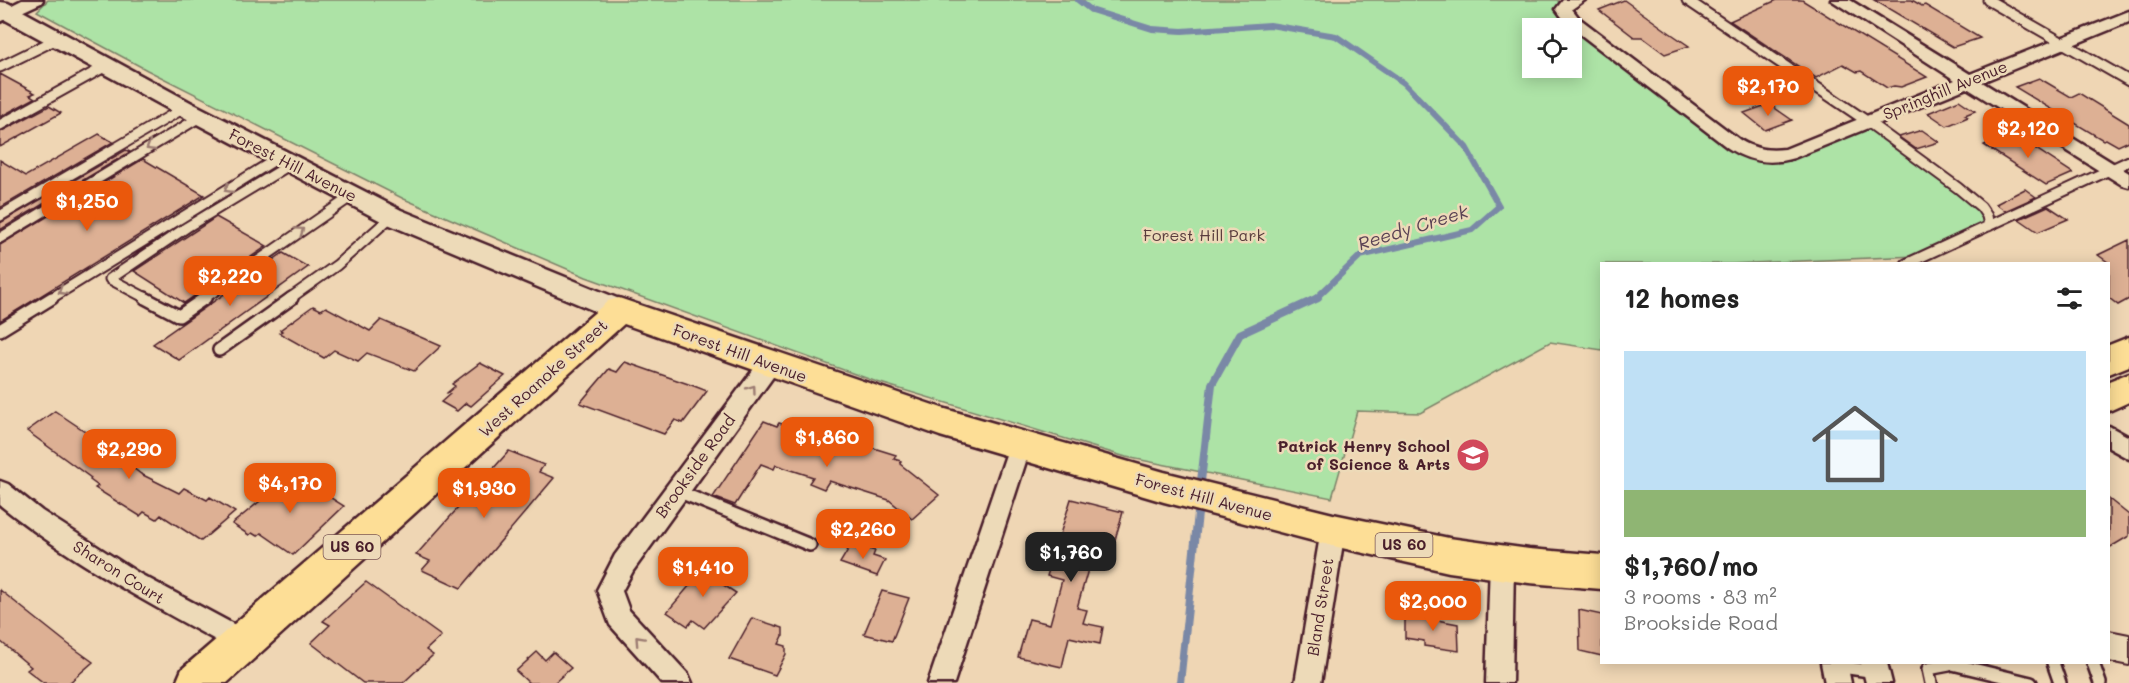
<!DOCTYPE html>
<meta charset="utf-8">
<style>
body{margin:0;font-family:Mali,sans-serif;background:#f2f2f2;color:#222;height:100vh;display:flex;flex-direction:column;font-size:22px;white-space:nowrap}
*{box-sizing:border-box;margin:0}
p{font-size:20px;color:#767676}
.icon{flex:none;width:33px;height:33px;fill:none;stroke:currentColor;stroke-width:2;stroke-linecap:round;stroke-linejoin:round}
.map{position:relative;flex:1;overflow:hidden}
.sheet{position:absolute;left:1600px;top:262px;width:510px;height:402px;display:flex;flex-direction:column;background:#fff;border-radius:0px;box-shadow:0 3px 15px #0003}
.sheet>*{flex:none}
.fabs{position:absolute;left:1522px;top:18px;display:grid;gap:12px}
.fabs a{display:grid;place-items:center;width:60px;height:60px;border-radius:0px;background:#fff;box-shadow:0 3px 15px #0003;font-size:30px}
.price{position:absolute;translate:-50% -51px;padding:0 14px;border-radius:12px;background:#ea580c;color:#fff;font-size:20px;line-height:39px;filter:drop-shadow(0 2px 3px #0008)}
.price::after{content:'';position:absolute;left:50%;top:36px;width:18px;height:14px;margin-left:-9px;background:inherit;clip-path:polygon(0 0,100% 0,50% 100%)}
.price.active{background:#222;color:#fff}
ul{padding:0;list-style:none}
li{display:grid;align-content:center;gap:12px;height:318px;padding:0 24px}
li span{display:grid;place-items:center;height:186px;border-radius:0px;color:#555}
li>.icon{margin-inline-start:auto}
span .icon{width:108px;height:108px;fill:#fffc;stroke-width:1}
li b{font-size:26px}
h2{display:flex;justify-content:space-between;align-items:center;height:72px;padding:0 24px;font-size:26px}
.map>svg:first-child{display:block}
</style>
<div class="map">
<svg width="2129" height="683" viewBox="0 0 2129 683">
<rect width="100%" height="100%" fill="#efd6b4"/>
<filter id="ink" filterUnits="userSpaceOnUse"><feTurbulence type="fractalNoise" baseFrequency=".0167" numOctaves="2"/><feDisplacementMap in="SourceGraphic" scale="12" xChannelSelector="R" yChannelSelector="G"/><feConvolveMatrix kernelMatrix="1 2 1 2 8 2 1 2 1" color-interpolation-filters="sRGB"/></filter>
<g filter="url(#ink)">
<path fill="#ade3a6" stroke="#7c8168" stroke-width="1.5" fill-rule="evenodd" d="M48 0H1558L1560 11 1738 147 1769 157 1868 123 2001 222 1917 256 1729 264H1602V350L1550 342 1420 413 1357 411 1332 498 1126 457 877 382 586 277 404 199 147 70 37 11ZM1533 28H1572V68H1533Z"/>
<g fill="none" stroke-linecap="round" stroke-linejoin="round">
<path stroke="#7a88a6" stroke-width="6" d="M1078 0 1091 10 1152 29 1182 31 1270 25 1336 36 1404 83 1466 147 1499 206 1472 230 1360 256 1315 299"/>
<path stroke="#7a88a6" stroke-width="8" d="M1200 490 1212 384 1240 334 1318 298
M1180 683 1199 504"/>
</g>
<path fill="#ddb094" stroke="#4a1f2b" stroke-width="1.5" d="M1624 0 1670 33 1689 46 1665 54 1642 37H1634L1599 10Z
M1777 0H1802L1927 77 1901 87 1894 86 1887 88 1861 71 1857 72 1843 64 1816 78 1730 21Z
M1874 0H1912L1922 6 1925 5 1980 38 1953 47Z
M0 74 35 93 30 95 35 98 0 117Z
M2039 78 2071 97 2079 93 2129 124V141L2118 146 2106 139 2103 140 2015 87Z
M1959 100 1975 111 1965 115 1968 117 1947 126 1928 113Z
M1769 104 1792 120 1765 130 1744 113Z
M49 106 61 113 0 147V132Z
M1922 130 1939 142 1916 149 1899 137Z
M2009 133 2015 135 2073 173 2046 185 1984 145Z
M99 134 113 142 0 208V160L26 176Z
M126 150 130 152 0 230V223Z
M143 159 204 195 0 321V245Z
M2025 189 2036 197 2005 211 1996 204Z
M2048 206 2068 219 2038 232 2019 219Z
M216 217 267 246 184 303 134 271Z
M2129 240V299L2118 305 2109 298V263L2098 255Z
M283 253 308 267 179 360 153 344Z
M313 306 321 310 326 307 370 331 381 320 441 346 414 371 367 353 358 361 334 350 324 358 279 333 282 331 280 330Z
M625 362 694 386 707 391 683 423 675 420 664 434 580 403 609 369 617 372Z
M480 363 505 376 471 406 466 403 457 411 441 402 450 394 447 393 455 386 452 384Z
M55 411 113 450 111 451 141 474 179 493 184 488 207 500 210 497 235 512 201 541 161 515 157 519 144 512 140 516 95 488 98 486 90 480 91 478 27 431Z
M764 421 777 426 779 423 863 452 867 446 896 455 894 459 901 461 900 464 939 495 912 519 889 500 829 481 824 489 809 483 813 477 776 465 774 469 761 464 735 505 713 497Z
M509 451 544 465 539 472 554 478 461 588 422 570 430 561 416 555Z
M293 474 344 506 293 555 261 533 257 536 252 533 249 535 232 524Z
M1071 499 1123 512 1114 543 1097 538 1077 608 1087 610 1083 623 1103 627 1100 644 1069 637 1062 667 1018 657 1029 619 1050 624 1062 580 1047 576Z
M2109 499 2129 515V536L2109 548Z
M852 543 875 551 873 556 885 560 877 576 840 563Z
M714 565 730 575 722 584 736 593 704 628 693 620 688 626 667 612 702 571 706 574Z
M366 582 441 636 426 650 433 655 403 683H363L311 643 330 625 323 621Z
M0 590 68 644 93 662 69 683H44L27 670 31 667 0 641Z
M882 591 909 598 892 641 864 634Z
M1579 610 1602 615V656L1580 651Z
M1405 614 1458 624 1459 651 1424 646V641L1405 638Z
M752 618 783 628V636L779 644 786 646V654L775 675 729 659Z
M537 652 545 660 553 652 571 668 554 683H529L516 671Z"/>
<g fill="none" stroke-linecap="round" stroke-linejoin="round">
<g stroke="#4a1f2b" stroke-width="13">
<path id="service-far1" d="M1687 0 1868 122 1958 188 1981 207 1987 216 1989 226
M1988 0 2129 81
M0 67 57 39
M0 125 106 66
M0 216 184 108
M0 238 200 117
M1906 264 2129 161
M50 299 278 158
M148 299 110 279 187 227 291 164
M203 299 352 196
M289 299 337 265 392 216"/>
</g>
<g stroke="#4a1f2b" stroke-width="16">
<path id="service" d="M145 298 179 316 205 298
M0 330 52 298
M219 350 292 298
M677 491 810 545
M1948 663 2031 683
M2053 663 2060 683
M2093 663 2100 683
M1835 666 1876 672
M1931 683 1928 669 1949 665"/>
</g>
<g stroke="#4a1f2b" stroke-width="5">
<path id="minor" d="M22 0H43L41 3 0 22V11Z
M1585 0 1572 9 1579 18 1740 140C1755 149 1767 151 1785 149L1955 80 1831 0H1850L1970 74 2129 11V22L1982 82 2129 173V187L2122 185 1967 88 1794 158C1770 165 1749 162 1728 148L1567 24 1556 9 1563 0Z
M770 356 778 358 781 364 778 370 633 571 622 591 629 610 688 674 692 683H662L610 625 597 590 615 555 762 358Z
M2109 426 2129 437V459L2109 448Z
M1020 437 1028 439 1031 446 954 683H928L1009 446 1012 439Z
M0 481 8 484 42 511 140 574 252 634 256 642 252 650 243 654 234 650C153 606 72 563 0 505Z
M1333 520 1341 523 1345 530 1321 683H1295L1321 530 1325 523Z
M1502 551 1511 554 1514 562 1512 683H1486L1490 562 1493 554Z
M1821 663H1847L1851 683H1825Z
M1861 663H1887L1892 683H1866Z"/>
</g>
<g stroke="#4a1f2b" stroke-width="4">
<path id="tertiary" d="M2109 631 2129 635V665L2109 661Z"/>
</g>
<g stroke="#4a1f2b" stroke-width="5">
<path id="secondary" d="M0 2 8 3 192 103 401 210 629 303 633 310 629 317 619 320 609 317 383 222 176 113 0 17Z"/>
</g>
<g stroke="#4a1f2b" stroke-width="5">
<path id="primary" d="M619 298 942 408 1164 472 1333 514 1449 538 1529 549 1602 555V589L1529 583 1449 572 1333 546 1164 502 940 436 624 324 227 683H176L182 669 608 301Z
M2129 337V366L2109 374V345Z
M2129 373V402L2109 411V381Z"/>
</g>
<use href="#service-far1" stroke="#eddab8" stroke-width="9"/>
<use href="#service" stroke="#eddab8" stroke-width="11"/>
<use href="#minor" fill="#eddab8" fill-rule="evenodd"/>
<use href="#tertiary" fill="#eddab8" fill-rule="evenodd"/>
<use href="#secondary" fill="#eddab8" fill-rule="evenodd"/>
<use href="#primary" fill="#fdde96" fill-rule="evenodd"/>
</g>
<defs><path id="oneway-chevron" d="M-2-3.5L2.5 0L-2 3.5" fill="none" stroke-width="1.6" stroke-linecap="round" stroke-linejoin="round" transform="scale(1.5)"/></defs>
<g stroke="#9c7c72">
<use href="#oneway-chevron" transform="translate(150 147) rotate(149)"/>
<use href="#oneway-chevron" transform="translate(228 189) rotate(149)"/>
<use href="#oneway-chevron" transform="translate(300 231) rotate(-35)"/>
<use href="#oneway-chevron" transform="translate(62 291) rotate(148)"/>
<use href="#oneway-chevron" transform="translate(752 389) rotate(-54)"/>
<use href="#oneway-chevron" transform="translate(639 640) rotate(-133)"/>
</g>
</g>
<defs>
<g id="school-disc" transform="scale(1.725)"><circle r="9.5" fill="#d1495b" stroke="#eddab8"/><path d="M0-5L7-2L0 1L-7-2ZM-4 1L0 2.5L4 1V4Q0 6-4 4Z" fill="#fff"/></g>
</defs>
<g fill-rule="evenodd">
<use href="#school-disc" x="1473" y="455"/>
</g>
<g text-anchor="middle" stroke-width="5" stroke-linejoin="round" paint-order="stroke">
<g fill="#eddab8" stroke="#7b5755" stroke-width="1.5">
<rect x="1375.5" y="533" width="57" height="24" rx="4.5"/>
<rect x="323.5" y="535" width="57" height="24" rx="4.5"/>
</g>
<g font-size="15" font-weight="bold" fill="#4a1f2b">
<text x="1404" y="550">US 60</text>
<text x="352" y="552">US 60</text>
</g>
<g font-size="16" fill="#4a1f2b" stroke="#eddab8">
<text transform="translate(1945 90) rotate(-22)" y="6">Springhill Avenue</text>
<text transform="translate(293 165) rotate(27)" y="6">Forest Hill Avenue</text>
<text transform="translate(740 353) rotate(20)" y="6">Forest Hill Avenue</text>
<text transform="translate(543 378) rotate(-42)" y="6">West Roanoke Street</text>
<text transform="translate(695 466) rotate(-54)" y="6">Brookside Road</text>
<text transform="translate(1204 497) rotate(15)" y="6">Forest Hill Avenue</text>
<text transform="translate(119 572) rotate(32)" y="6">Sharon Court</text>
<text transform="translate(1320 607) rotate(-81)" y="6">Bland Street</text>
</g>
<g font-size="16" fill="#593c3d" stroke="#eddab8">
<text x="1204" y="241">Forest Hill Park</text>
</g>
<g font-size="16" font-weight="bold" fill="#4a1f2b" stroke="#eddab8" text-anchor="end">
<text x="1450" y="452">Patrick Henry School<tspan x="1450" dy="18">of Science &amp; Arts</tspan></text>
</g>
<g font-size="18" font-style="italic" fill="#5a4254" stroke="#eddab8">
<text transform="translate(1413 228) rotate(-17)" y="6">Reedy Creek</text>
</g>
</g>
</svg>
<div class="fabs">
<a><svg class="icon" aria-label="locate" viewBox="0 0 24 24"><circle cx="12" cy="12" r="6"/><path d="M12 2v4M12 18v4M2 12h4M18 12h4"/></svg></a>
</div>
<b class="price" style="left:1768px;top:117px">$2,170</b>
<b class="price" style="left:2028px;top:159px">$2,120</b>
<b class="price" style="left:87px;top:232px">$1,250</b>
<b class="price" style="left:230px;top:307px">$2,220</b>
<b class="price" style="left:827px;top:468px">$1,860</b>
<b class="price" style="left:129px;top:480px">$2,290</b>
<b class="price" style="left:290px;top:514px">$4,170</b>
<b class="price" style="left:484px;top:519px">$1,930</b>
<b class="price" style="left:863px;top:560px">$2,260</b>
<b class="price active" style="left:1071px;top:583px">$1,760</b>
<b class="price" style="left:703px;top:598px">$1,410</b>
<b class="price" style="left:1433px;top:632px">$2,000</b>
<section class="sheet">
<h2>12 homes<svg class="icon" aria-label="filters" viewBox="0 0 24 24"><path d="M4 7h16M4 17h16"/><circle cx="9" cy="7" r="2"/><circle cx="15" cy="17" r="2"/></svg></h2>
<ul>
<li><span style="background:linear-gradient(#bfe0f5 75%,#8fb573 0)"><svg class="icon" aria-label="home" viewBox="0 0 24 24"><path d="M3 11l9-7 9 7M6 9v11h12V9"/></svg></span><div><b>$1,760/mo</b><p>3 rooms · 83 m²</p><p>Brookside Road</p></div></li>
</ul>
</section>
</div>
